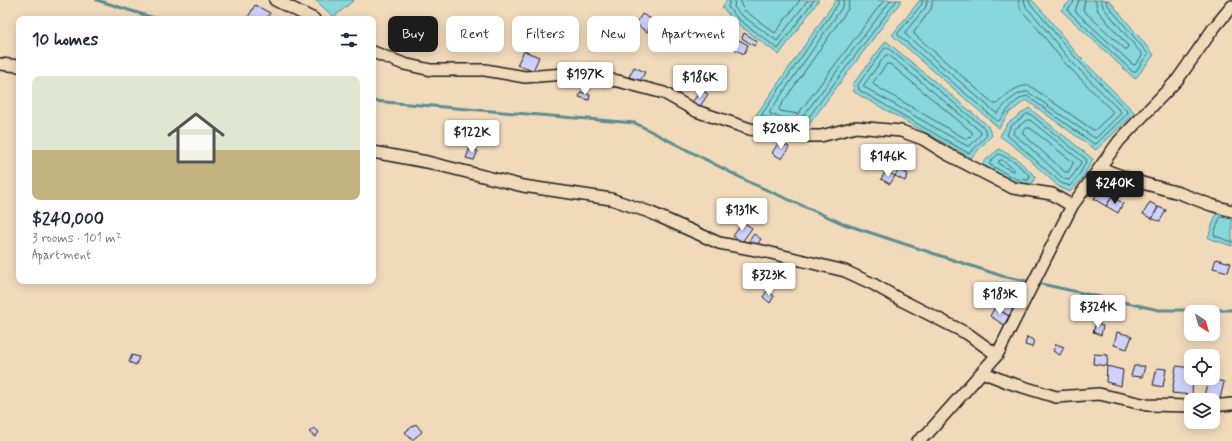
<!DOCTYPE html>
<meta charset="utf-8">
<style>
body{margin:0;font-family:Mynerve,sans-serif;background:#f6f6f7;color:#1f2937;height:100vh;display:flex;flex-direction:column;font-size:15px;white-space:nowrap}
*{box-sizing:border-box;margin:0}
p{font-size:13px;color:#747a83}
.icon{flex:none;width:22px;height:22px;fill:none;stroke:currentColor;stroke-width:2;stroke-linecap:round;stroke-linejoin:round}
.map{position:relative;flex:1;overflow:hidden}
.panel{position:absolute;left:16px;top:16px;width:360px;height:268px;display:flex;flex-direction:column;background:#fff;border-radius:8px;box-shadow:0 2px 10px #0003}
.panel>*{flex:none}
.hud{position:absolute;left:388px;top:16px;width:380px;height:36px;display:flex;gap:8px}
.needle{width:26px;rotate:143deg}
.buttons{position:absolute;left:1184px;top:305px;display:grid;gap:8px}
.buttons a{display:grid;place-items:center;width:36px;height:36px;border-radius:8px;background:#fff;box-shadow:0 2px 10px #0003;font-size:20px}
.price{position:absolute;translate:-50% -34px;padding:0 9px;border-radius:4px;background:#fff;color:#222;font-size:13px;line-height:26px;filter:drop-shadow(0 1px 2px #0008)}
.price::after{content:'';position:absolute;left:50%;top:24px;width:12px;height:9px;margin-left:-6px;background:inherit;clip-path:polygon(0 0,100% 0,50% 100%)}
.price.on{background:#1c1c1c;color:#fff}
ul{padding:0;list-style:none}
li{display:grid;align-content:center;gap:8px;height:212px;padding:0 16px}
li span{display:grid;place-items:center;height:124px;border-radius:8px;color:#555}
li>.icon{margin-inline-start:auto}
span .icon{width:72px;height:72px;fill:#fffc;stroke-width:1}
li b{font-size:17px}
h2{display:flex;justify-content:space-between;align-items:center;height:48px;padding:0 16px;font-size:17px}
.pill{padding:0 14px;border-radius:8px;background:#fff;box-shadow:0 2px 10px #0003;font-size:14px;line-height:36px}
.pill.on{background:#1c1c1c;color:#fff}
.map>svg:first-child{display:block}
</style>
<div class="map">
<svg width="1232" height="441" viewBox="0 0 1232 441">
<rect width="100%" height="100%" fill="#f1daba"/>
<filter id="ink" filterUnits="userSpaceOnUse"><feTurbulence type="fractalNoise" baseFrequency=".025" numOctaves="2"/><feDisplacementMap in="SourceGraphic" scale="8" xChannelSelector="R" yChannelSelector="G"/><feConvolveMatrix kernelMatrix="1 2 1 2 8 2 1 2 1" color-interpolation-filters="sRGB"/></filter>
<g filter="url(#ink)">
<path fill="#85d7dc" stroke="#5b8c8f" d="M315 0H354L334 17Z
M727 0H819L779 55 734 21 722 7Z
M836 0H902L804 131 781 127 754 118Z
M920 0H1032L1045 14 1076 53 1135 113 1096 150 1026 100 1009 113 999 128 892 35Z
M1071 0H1109L1154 55 1135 79 1061 10Z
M886 41 987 125 992 135 971 158 854 92 853 84Z
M1029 108 1093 159 1082 179 1070 192 1059 187 1020 151 1000 136 1007 124Z
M999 149 1017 159 1036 177 1031 185 1015 183 981 164Z
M1217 211 1232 216V246L1208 238Z"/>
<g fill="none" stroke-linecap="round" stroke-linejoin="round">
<path stroke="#466769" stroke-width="1" d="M730 0 728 7 737 18 778 49 814 0
M735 0 734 7 740 14 777 41 808 0
M741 0V5L744 10 775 33 800 0
M839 0 838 4 762 114V116L782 123 802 126 897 0
M844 0 843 6 770 111V114L783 118 800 120 891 0
M850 0 848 9 779 108 780 111 798 114 884 0
M922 0V4L898 33V35L997 121H999C1005 113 1017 97 1027 96L1094 144H1096L1127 114 1128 112 1073 55 1042 17 1030 4 1029 0
M927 0 926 7 905 32V34L996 113H998C1004 105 1017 91 1028 92L1093 137 1096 138 1120 114 1121 112 1069 59 1038 20 1026 7 1024 0
M933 0 931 9 914 32V34L994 104H997C1005 96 1017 84 1030 86L1093 130H1095L1112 114V111L1064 62 1034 24 1021 10 1018 0
M1074 0 1073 4 1068 9V11L1133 72H1135L1148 54 1107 4 1106 0
M1079 0 1075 11 1132 64 1135 65 1142 56V54L1103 7 1101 0
M1085 0 1083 10 1125 49H1127L1128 46 1098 11 1095 0
M885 48H888L984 128 987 135 971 152 968 153 859 90 858 85Z
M886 55H889L980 131 981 134 970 146H967L864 87V85Z
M887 64H890L972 132V135L968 139H966L874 85 873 83Z
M1027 114H1030L1087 160 1078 177 1070 186 1061 183 1022 148 1007 135 1010 127Z
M1027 120H1030L1081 161V163L1074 174 1069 180 1064 179 1026 144 1013 134 1014 130Z
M1027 128H1030L1073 162V164L1068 172H1065L1023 134V131Z
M999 154 1015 162 1030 176 1029 180 1016 179 990 165V162Z
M1002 160 1014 169V171H1012L999 164V161Z
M1232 219 1220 217 1214 234 1215 236 1232 242"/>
<path stroke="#5b8c8f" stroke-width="3" d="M97 0 157 19
M373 101 635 123 751 183 844 224 1002 276 1031 282
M1037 283 1159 310H1232"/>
</g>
<path fill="#ced2fb" stroke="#1c1c1c" d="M255 5 270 13 267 19H247Z
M642 14 653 20 647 32 636 24Z
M744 33 757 41 754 46 742 38Z
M739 40 748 45 744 54 734 49Z
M524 51 539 57 533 71 517 65Z
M634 67 645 72 639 83 629 77Z
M701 90 708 94 699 108 691 104Z
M581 92 590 95 589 100 579 97Z
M779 142 789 147 782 159 772 153Z
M470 148 478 151 474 160 466 158Z
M901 152 910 156 903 171 894 167Z
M899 169 908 174 905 181 895 176Z
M886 171 895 176 890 184 881 179Z
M1099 190 1112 197 1106 206 1094 199Z
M1112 197 1123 203 1118 213 1106 206Z
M1150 202 1158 207 1152 219 1143 214Z
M1158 207 1166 210 1160 221 1152 219Z
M743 222 752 228 742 242 733 236Z
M754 234 761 239 754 249 747 244Z
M1216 259 1231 263 1228 272 1213 268Z
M767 291 774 296 770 303 763 297Z
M999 300 1013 309 1009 316 995 307Z
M995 307 1009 316 1004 325 990 316Z
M1096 323 1103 326 1101 335 1093 332Z
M1117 332 1132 336 1127 349 1114 345Z
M1027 337 1034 340 1032 347 1025 345Z
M1056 344 1064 347 1060 355 1053 351Z
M1094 354 1108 355 1107 366 1093 364Z
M132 355 139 357 136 365 129 362Z
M1107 366 1123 370 1121 386 1106 382Z
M1134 366H1145L1142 377 1131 376Z
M1176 366 1191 368V378H1193L1192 395 1172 393Z
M1157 368 1166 369 1163 387 1153 385Z
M1209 378 1224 382 1220 399 1204 395Z
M416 424 422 432 412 440 405 432Z
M314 428 319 432 315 437 309 432Z"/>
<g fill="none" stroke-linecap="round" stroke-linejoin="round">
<g stroke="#1c1c1c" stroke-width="14">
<path id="minor" d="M275 0 314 19
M373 52 404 64 431 70H485L525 77 565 74 618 81 664 93 696 111 750 129 785 136H821L856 127 901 131 923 139 947 154 1013 188 1052 194 1072 206
M0 64 19 66
M373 152 427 162 523 186 611 199 649 212 719 243 767 252 845 271 873 284 901 300 968 334 997 355
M1100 168 1135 181 1179 193 1211 205 1232 211
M982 372 1007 382 1056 397 1099 394 1147 405 1191 406
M1213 406 1232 404
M918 441 928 433 997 355 1072 206 1119 141 1178 79 1213 29 1232 6"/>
</g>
<use href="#minor" stroke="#f1daba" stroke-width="11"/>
</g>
</g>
</svg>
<div class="buttons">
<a><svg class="needle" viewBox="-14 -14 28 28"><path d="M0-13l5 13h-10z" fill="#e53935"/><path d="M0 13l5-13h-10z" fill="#747a83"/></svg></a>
<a><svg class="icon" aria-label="locate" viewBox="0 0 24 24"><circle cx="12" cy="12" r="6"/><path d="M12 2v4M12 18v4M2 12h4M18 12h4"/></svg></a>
<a><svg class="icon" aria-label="layers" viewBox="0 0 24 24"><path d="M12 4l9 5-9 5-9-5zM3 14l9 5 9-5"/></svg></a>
</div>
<b class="price" style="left:585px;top:96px">$197K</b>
<b class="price" style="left:700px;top:99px">$186K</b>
<b class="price" style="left:781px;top:150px">$208K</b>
<b class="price" style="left:472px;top:154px">$122K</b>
<b class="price" style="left:888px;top:178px">$146K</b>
<b class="price on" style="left:1115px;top:205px">$240K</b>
<b class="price" style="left:742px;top:232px">$131K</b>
<b class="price" style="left:769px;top:297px">$323K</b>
<b class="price" style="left:1000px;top:316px">$183K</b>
<b class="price" style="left:1098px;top:329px">$324K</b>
<div class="hud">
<a class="pill on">Buy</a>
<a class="pill">Rent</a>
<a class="pill">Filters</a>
<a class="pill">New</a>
<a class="pill">Apartment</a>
</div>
<section class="panel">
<h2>10 homes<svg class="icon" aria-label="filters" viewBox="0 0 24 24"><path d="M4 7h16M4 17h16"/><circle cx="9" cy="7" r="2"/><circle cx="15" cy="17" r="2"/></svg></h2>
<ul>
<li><span style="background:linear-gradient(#dfe7d0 60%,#c2b280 0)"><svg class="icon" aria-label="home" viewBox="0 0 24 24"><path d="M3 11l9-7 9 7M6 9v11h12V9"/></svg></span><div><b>$240,000</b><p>3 rooms · 101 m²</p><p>Apartment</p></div></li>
</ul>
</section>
</div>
